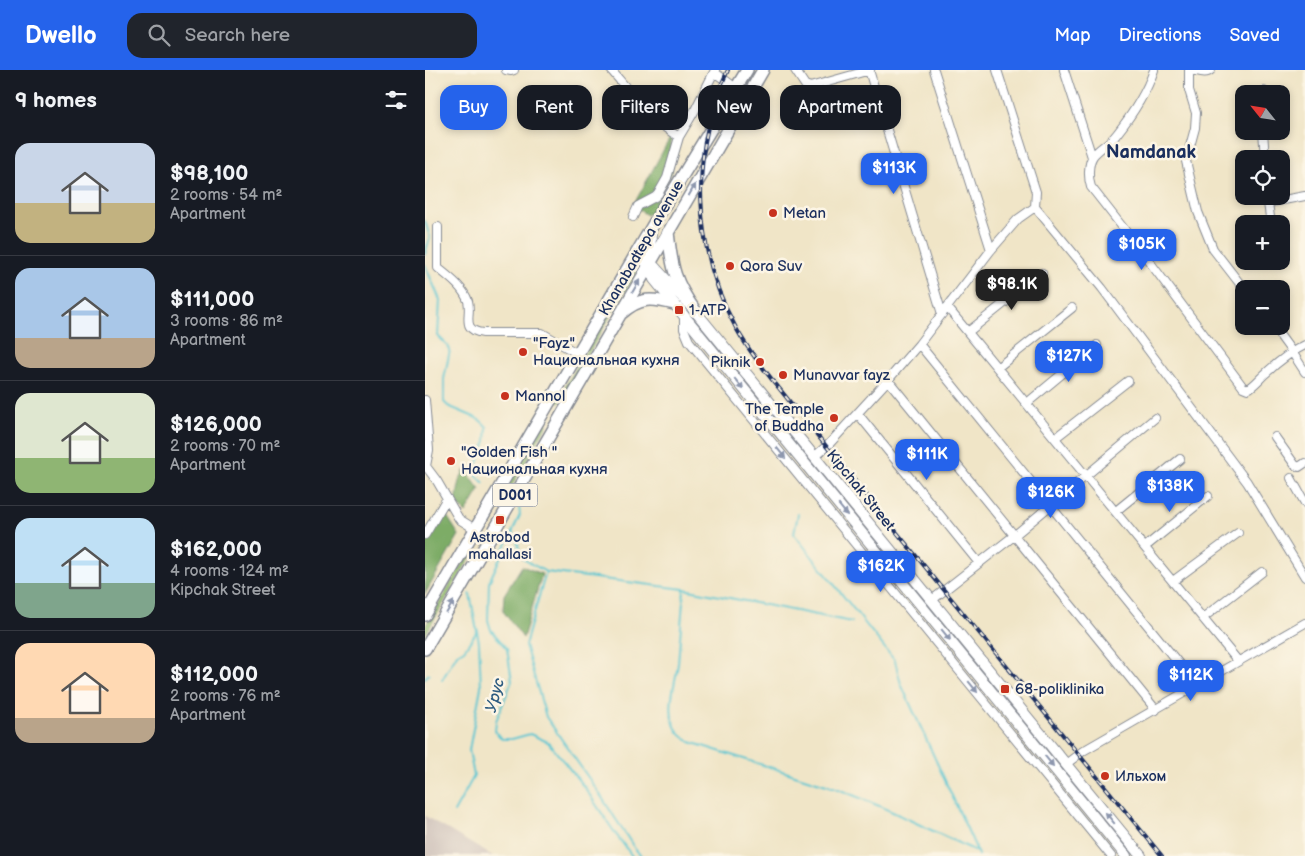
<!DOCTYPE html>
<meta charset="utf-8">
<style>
body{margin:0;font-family:"Balsamiq Sans",sans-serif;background:#20242c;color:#f1f3f6;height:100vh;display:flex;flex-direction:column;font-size:19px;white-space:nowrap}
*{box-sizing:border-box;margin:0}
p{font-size:16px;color:#9ea1a6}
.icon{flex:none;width:28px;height:28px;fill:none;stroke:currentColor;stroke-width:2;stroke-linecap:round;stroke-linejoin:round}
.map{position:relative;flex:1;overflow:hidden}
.drawer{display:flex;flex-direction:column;background:#171b24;width:425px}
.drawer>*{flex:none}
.top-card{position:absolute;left:15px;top:15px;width:475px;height:45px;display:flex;gap:10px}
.needle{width:32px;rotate:300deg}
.tools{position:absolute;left:810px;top:15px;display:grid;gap:10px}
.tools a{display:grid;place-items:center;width:55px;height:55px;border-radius:10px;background:#171b24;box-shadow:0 2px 8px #0003;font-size:25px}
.price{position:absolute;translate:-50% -42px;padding:0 11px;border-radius:10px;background:#2563eb;color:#fff;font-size:16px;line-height:32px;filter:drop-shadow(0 1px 2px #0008)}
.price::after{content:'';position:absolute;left:50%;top:30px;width:15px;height:11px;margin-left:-8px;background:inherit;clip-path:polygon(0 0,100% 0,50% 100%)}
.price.selected{background:#222;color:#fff}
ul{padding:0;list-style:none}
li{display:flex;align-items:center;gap:15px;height:125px;padding:0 15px}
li+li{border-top:1px solid #363941}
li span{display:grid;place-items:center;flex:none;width:140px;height:100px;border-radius:15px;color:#555}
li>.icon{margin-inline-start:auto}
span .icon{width:60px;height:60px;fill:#fffc;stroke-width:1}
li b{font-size:21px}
h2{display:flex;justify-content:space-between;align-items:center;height:60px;padding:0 15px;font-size:21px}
.tag{padding:0 18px;border-radius:15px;background:#171b24;box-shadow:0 2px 8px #0003;font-size:18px;line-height:45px}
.tag.selected{background:#2563eb;color:#fff}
header{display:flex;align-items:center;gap:30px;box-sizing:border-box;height:70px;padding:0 25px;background:#2563eb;color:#fff}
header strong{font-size:24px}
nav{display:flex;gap:28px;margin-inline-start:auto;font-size:18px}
.search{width:350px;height:45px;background:#20242c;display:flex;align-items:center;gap:12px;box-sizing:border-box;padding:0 18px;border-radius:15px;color:#9ea1a6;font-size:19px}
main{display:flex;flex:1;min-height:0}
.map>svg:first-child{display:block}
</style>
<header>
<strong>Dwello</strong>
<div class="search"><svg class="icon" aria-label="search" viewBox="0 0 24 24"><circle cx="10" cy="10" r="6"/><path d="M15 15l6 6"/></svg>Search here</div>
<nav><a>Map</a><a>Directions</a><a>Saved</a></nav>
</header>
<main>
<section class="drawer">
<h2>9 homes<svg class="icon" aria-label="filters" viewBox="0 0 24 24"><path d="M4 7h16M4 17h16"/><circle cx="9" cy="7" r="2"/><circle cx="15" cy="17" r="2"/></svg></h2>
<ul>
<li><span style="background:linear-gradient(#c9d6e8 60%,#c2b280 0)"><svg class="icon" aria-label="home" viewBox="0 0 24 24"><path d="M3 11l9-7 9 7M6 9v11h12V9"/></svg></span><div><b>$98,100</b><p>2 rooms · 54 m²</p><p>Apartment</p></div></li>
<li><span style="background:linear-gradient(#a9c7e8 70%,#b9a48a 0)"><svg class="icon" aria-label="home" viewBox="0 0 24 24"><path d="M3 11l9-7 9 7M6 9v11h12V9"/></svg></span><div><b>$111,000</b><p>3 rooms · 86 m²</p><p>Apartment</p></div></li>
<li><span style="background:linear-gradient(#dfe7d0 65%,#8fb573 0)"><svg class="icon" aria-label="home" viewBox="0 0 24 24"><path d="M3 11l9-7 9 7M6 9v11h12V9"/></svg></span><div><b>$126,000</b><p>2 rooms · 70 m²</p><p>Apartment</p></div></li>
<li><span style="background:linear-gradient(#bfe0f5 65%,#7fa58c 0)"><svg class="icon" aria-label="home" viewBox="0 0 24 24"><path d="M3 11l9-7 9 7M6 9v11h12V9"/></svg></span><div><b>$162,000</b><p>4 rooms · 124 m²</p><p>Kipchak Street</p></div></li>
<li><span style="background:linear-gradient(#ffd9b3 75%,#b9a48a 0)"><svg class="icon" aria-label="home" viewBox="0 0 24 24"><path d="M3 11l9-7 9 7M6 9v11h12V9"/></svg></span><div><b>$112,000</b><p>2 rooms · 76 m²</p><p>Apartment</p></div></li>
</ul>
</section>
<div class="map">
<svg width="880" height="786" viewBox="0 0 880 786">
<rect width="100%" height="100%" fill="#fcf5e5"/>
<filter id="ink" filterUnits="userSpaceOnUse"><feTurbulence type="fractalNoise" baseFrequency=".02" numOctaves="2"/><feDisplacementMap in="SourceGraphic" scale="10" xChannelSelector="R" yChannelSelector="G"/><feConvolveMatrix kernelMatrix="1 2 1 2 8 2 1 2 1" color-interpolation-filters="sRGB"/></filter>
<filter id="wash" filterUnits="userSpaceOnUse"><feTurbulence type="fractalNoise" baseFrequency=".0096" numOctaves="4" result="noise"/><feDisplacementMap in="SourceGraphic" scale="20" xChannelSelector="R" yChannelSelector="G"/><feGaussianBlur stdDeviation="1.12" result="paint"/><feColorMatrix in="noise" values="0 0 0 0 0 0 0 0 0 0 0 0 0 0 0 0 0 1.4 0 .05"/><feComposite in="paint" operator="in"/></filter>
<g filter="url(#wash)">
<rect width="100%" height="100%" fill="#f0e5c7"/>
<path fill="#cec1ba" d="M0 746 52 777 68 786H0Z"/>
<path fill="#9cc774" stroke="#5c7b69" d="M209 198H211L212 200 135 333 132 331Z
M119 353H121L122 355 0 565V557Z"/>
<path fill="#7dac66" stroke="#4c6e62" d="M246 66 247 101 226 142 222 145 208 136Z
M40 399 55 420 41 443 31 432 35 409Z
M18 440 34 465 0 524V471Z
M97 496 117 504 98 568 78 541 79 525Z"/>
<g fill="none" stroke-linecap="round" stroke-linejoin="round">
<path stroke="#5ac6d2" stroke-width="2" d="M0 151 5 167 0 184
M0 195 15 230 13 266 23 276 25 280 19 309V332L23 336 49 347 56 351 62 357 61 371 50 401 51 405 59 413
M94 437 95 445 64 512 63 550 66 560 82 579 87 611 71 651 70 661 77 669H87L105 664 123 672 160 718 190 763 207 786
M373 444 369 464 470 591 476 614 554 785
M88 463 92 469 94 480
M98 489 121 502 259 519 427 552
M121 502 100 575 121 647 174 723 210 779 216 786
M259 519C257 544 255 569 253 593 251 611 244 629 247 647 250 660 254 665 265 672L411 718 459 738 553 782
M0 608 4 604
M17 610 32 584 39 580 53 560
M29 742 49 706 44 680 56 617 54 572 45 524"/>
</g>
</g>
<g filter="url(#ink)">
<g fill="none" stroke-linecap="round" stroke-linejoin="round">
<g stroke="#868a92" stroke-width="10">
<path id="minor" d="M81 0 86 1 89 0
M186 0C206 23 228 52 254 67
M370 0 380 15 385 17 445 0
M444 0 517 244
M509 0 566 180
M639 0 667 87
M729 0C721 24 707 45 691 65 685 73 674 78 668 86 663 94 663 108 666 117L721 187 818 317 823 319C830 315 835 308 841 303 853 292 865 282 880 275
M764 0V20L771 43 770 58 761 91 773 142 788 179 819 219
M766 0C773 1 781 5 786 0
M289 2 311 18
M839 24V21
M838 61 840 89
M842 126 845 147
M842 133 880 126
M610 137 677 218 822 412 880 507
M208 147 213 136 230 127 233 124 242 108 254 67 269 42 290 0
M13 157V198C24 207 38 217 43 231 47 245 35 260 58 263H117L153 284
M522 237 813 591
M259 246V259L264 271 686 786
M848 256 867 282 880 302
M543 262 617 203
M494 274 772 616
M572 298 647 238
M463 310 731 640
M0 330 4 380 1 396
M602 333 672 275
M433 344 554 493
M850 367 870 395 874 397 880 393
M630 368 703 311
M389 387 405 373 463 310 494 274 566 180 593 149 610 137 611 122 572 0
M0 395 12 411 34 449 50 459
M866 408 880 433
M691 441 755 389
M0 465 22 428
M720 477 783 426
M748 511 813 463
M507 530 590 465 730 348
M779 547 837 502
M641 694 658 681 880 553"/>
</g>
<g stroke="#868a92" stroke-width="12">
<path id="major" d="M226 159 225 198 229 209 701 786
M206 193 216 190 225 192 271 242 716 786"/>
</g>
<g stroke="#868a92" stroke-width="14">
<path id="highway" d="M243 162C247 198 249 211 271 242
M197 243C215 227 227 228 249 234
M0 545 239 136 322 0
M0 579 338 0"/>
</g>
<use href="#minor" stroke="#fff" stroke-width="8"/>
<use href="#major" stroke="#fff" stroke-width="10"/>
<use href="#highway" stroke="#fff" stroke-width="11"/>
<g stroke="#1b2f5e" stroke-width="4">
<path id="rail" d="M303 0C264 80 268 180 311 258 326 285 346 308 365 332L737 786"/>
</g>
<use href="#rail" stroke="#fcf5e5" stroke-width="2" stroke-dasharray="5.5" stroke-linecap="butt"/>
</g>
<defs><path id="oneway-solid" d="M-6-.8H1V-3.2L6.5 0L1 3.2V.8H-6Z" transform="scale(1.25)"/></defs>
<g fill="#8d97ae">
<use href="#oneway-solid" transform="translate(267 120) rotate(-60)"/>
<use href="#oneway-solid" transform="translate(211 216) rotate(-60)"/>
<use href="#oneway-solid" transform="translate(314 314) rotate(51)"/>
<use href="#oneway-solid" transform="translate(356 383) rotate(51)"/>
<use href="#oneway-solid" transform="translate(418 440) rotate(51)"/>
<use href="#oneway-solid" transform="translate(25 537) rotate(-60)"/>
<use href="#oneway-solid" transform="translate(521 565) rotate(51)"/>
<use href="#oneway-solid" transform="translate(548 617) rotate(51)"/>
<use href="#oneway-solid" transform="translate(624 691) rotate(51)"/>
<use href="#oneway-solid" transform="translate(685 748) rotate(-129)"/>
</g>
</g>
<g fill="#c8321e" stroke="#fcf5e5" stroke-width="2">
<circle cx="348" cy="143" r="5"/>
<circle cx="305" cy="196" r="5"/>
<rect x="249" y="235" width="10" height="10" rx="2.5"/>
<circle cx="98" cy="282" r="5"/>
<circle cx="335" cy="292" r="5"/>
<circle cx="358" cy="305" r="5"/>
<circle cx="80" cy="326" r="5"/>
<circle cx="409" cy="348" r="5"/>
<circle cx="26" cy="391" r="5"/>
<rect x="70" y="445" width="10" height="10" rx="2.5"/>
<rect x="575" y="614" width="10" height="10" rx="2.5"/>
<circle cx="680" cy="706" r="5"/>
</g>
<g text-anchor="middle" stroke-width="5" stroke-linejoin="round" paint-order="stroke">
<rect fill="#fcf5e5" stroke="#5e6a86" stroke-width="1" x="67.5" y="413.5" width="45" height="23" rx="4"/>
<g font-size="14" font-weight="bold" fill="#1b2f5e">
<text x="90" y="430">D001</text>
</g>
<g font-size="15" fill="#1b2f5e" stroke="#fcf5e5" text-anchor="start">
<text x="358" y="148">Metan</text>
<text x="315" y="201">Qora Suv</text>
<text x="264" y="245">1-ATP</text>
<text x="108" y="278">"Fayz"<tspan x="108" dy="17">Национальная кухня</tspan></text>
<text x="325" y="297" text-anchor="end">Piknik</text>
<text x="368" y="310">Munavvar fayz</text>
<text x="90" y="331">Mannol</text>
<text x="399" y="344" text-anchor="end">The Temple<tspan x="399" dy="17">of Buddha</tspan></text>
<text x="36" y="387">"Golden Fish "<tspan x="36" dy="17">Национальная кухня</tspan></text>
<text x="75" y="472" text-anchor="middle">Astrobod<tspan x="75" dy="17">mahallasi</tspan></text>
<text x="590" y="624">68-poliklinika</text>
<text x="690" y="711">Ильхом</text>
</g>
<g font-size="15" fill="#1b2f5e" stroke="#fcf5e5">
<text transform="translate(216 178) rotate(-60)" y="5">Khanabadtepa avenue</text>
<text transform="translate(436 420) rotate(51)" y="5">Kipchak Street</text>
</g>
<g font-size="16" font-style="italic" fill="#2e5c81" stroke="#fcf5e5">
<text transform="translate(69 625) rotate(-75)" y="6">Урус</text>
</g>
<g font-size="18" font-weight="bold" fill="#1b2f5e" stroke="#fcf5e5">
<text x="726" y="88">Namdanak</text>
</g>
</g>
</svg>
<div class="tools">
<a><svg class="needle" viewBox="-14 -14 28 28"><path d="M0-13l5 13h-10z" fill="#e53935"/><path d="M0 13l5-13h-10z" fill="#9ea1a6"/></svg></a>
<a><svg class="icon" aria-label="locate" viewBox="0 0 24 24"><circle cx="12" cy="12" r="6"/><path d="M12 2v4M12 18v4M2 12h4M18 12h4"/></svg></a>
<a>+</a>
<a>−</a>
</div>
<b class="price" style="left:469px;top:125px">$113K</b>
<b class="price" style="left:717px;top:201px">$105K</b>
<b class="price selected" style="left:587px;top:241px">$98.1K</b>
<b class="price" style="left:644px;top:313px">$127K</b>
<b class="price" style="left:502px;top:411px">$111K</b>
<b class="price" style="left:745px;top:443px">$138K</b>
<b class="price" style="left:626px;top:449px">$126K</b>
<b class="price" style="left:456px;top:523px">$162K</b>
<b class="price" style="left:766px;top:632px">$112K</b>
<div class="top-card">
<a class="tag selected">Buy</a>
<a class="tag">Rent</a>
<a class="tag">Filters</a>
<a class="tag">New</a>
<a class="tag">Apartment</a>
</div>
</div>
</main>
